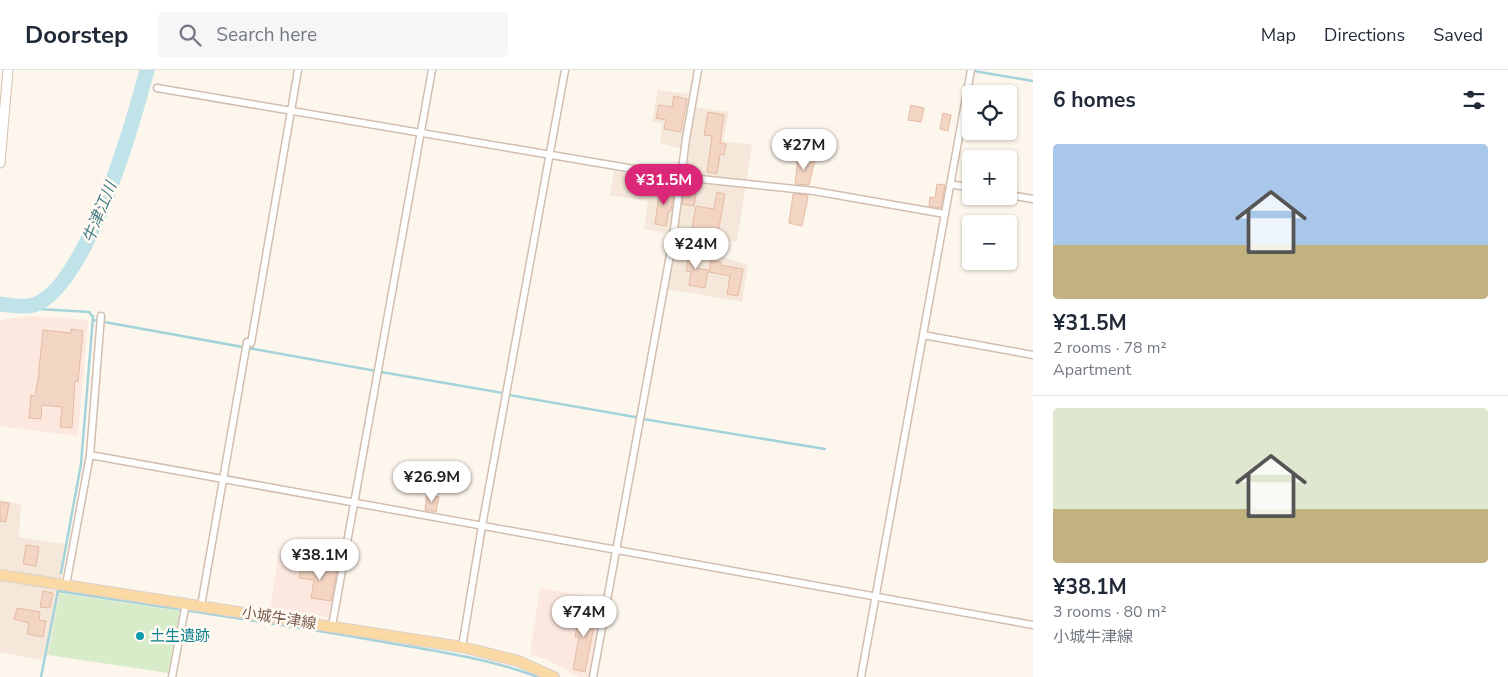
<!DOCTYPE html>
<meta charset="utf-8">
<style>
body{margin:0;font-family:"Nunito Sans","Noto Sans JP",sans-serif;background:#f6f6f7;color:#1f2937;height:100vh;display:flex;flex-direction:column;font-size:19px;white-space:nowrap}
*{box-sizing:border-box;margin:0}
p{font-size:16px;color:#747a83}
.icon{flex:none;width:28px;height:28px;fill:none;stroke:currentColor;stroke-width:2;stroke-linecap:round;stroke-linejoin:round}
.map{position:relative;flex:1;overflow:hidden}
.sheet{display:flex;flex-direction:column;background:#fff;width:475px}
.sheet>*{flex:none}
.controls{position:absolute;left:962px;top:15px;display:grid;gap:10px}
.controls a{display:grid;place-items:center;width:55px;height:55px;border-radius:5px;background:#fff;box-shadow:0 1px 4px #0004;font-size:25px}
.price{position:absolute;translate:-50% -42px;padding:0 11px;border-radius:18px;background:#fff;color:#222;font-size:16px;line-height:32px;filter:drop-shadow(0 1px 2px #0008)}
.price::after{content:'';position:absolute;left:50%;top:30px;width:15px;height:11px;margin-left:-8px;background:inherit;clip-path:polygon(0 0,100% 0,50% 100%)}
.price.current{background:#db2777;color:#fff}
ul{padding:0;list-style:none}
li{display:grid;align-content:center;gap:10px;height:265px;padding:0 20px}
li+li{border-top:1px solid #e0e1e3}
li span{display:grid;place-items:center;height:155px;border-radius:5px;color:#555}
li>.icon{margin-inline-start:auto}
span .icon{width:90px;height:90px;fill:#fffc;stroke-width:1}
li b{font-size:21px}
h2{display:flex;justify-content:space-between;align-items:center;height:60px;padding:0 20px;font-size:21px}
header{display:flex;align-items:center;gap:30px;box-sizing:border-box;height:70px;padding:0 25px;background:#fff;border-bottom:1px solid #e0e1e3}
header strong{font-size:24px}
nav{display:flex;gap:28px;margin-inline-start:auto;font-size:18px}
.search{width:350px;height:45px;background:#f6f6f7;display:flex;align-items:center;gap:12px;box-sizing:border-box;padding:0 18px;border-radius:5px;color:#747a83;font-size:19px}
main{display:flex;flex:1;min-height:0}
.map>svg:first-child{display:block}
</style>
<header>
<strong>Doorstep</strong>
<div class="search"><svg class="icon" aria-label="search" viewBox="0 0 24 24"><circle cx="10" cy="10" r="6"/><path d="M15 15l6 6"/></svg>Search here</div>
<nav><a>Map</a><a>Directions</a><a>Saved</a></nav>
</header>
<main>
<div class="map">
<svg width="1033" height="607" viewBox="0 0 1033 607">
<rect width="100%" height="100%" fill="#fdf6ec"/>
<path fill="#f5e8da" d="M658 20 696 25 694 37 729 42 723 71 752 75 737 172 711 170 709 183 748 195 742 232 661 218 670 164 644 159 648 131 610 125 614 101 684 111 689 81 660 73 662 53 652 52Z
M0 430 21 434 19 467 65 474 60 523 48 585 40 590 0 582Z"/>
<path fill="#fde8e0" d="M32 246 88 250 78 366 0 356V250Z
M279 484 340 495 331 548 270 537Z
M540 518 603 529 589 607H579L549 591 530 584Z"/>
<path fill="#d8ecc9" d="M60 523 180 541 168 603 48 585Z"/>
<g fill="none" stroke-linecap="round" stroke-linejoin="round">
<path stroke="#a5d3da" stroke-width="2.5" d="M974 1 1033 11
M28 236 39 239 89 242 93 247 81 394 61 503
M93 250 376 301
M381 302 503 323
M509 325 635 347
M643 349 825 379
M41 607 58 521C163 537 268 552 372 570 428 580 485 587 538 607"/>
<path stroke="#bfe3e8" stroke-width="15" d="M0 234C10 235 24 238 34 235 87 216 133 53 147 0"/>
</g>
<path fill="#f3d5c3" stroke="#e6bba3" d="M674 26 687 29 681 62 664 59 666 50 656 48 659 35 672 37Z
M911 35 924 38 921 52 908 50Z
M708 42 724 45 720 73 726 74 724 85 720 84 717 104 707 102 712 66 704 65Z
M943 43 951 45 948 61 940 59Z
M798 87 815 90 809 115 795 114Z
M937 114 945 115 941 138 929 136 930 127 935 128Z
M660 118 674 120 671 141 669 140 666 156 655 154Z
M684 122 696 124 694 136 682 134Z
M717 122 725 124 718 163 704 160 703 166 691 164 696 136 714 139Z
M793 124 807 125 808 127 802 156 789 153Z
M690 177 699 179 696 198 708 200 705 218 689 215 691 202 686 201Z
M711 191 721 192 720 195 743 199 738 226 727 224 730 206 709 202Z
M71 259 83 261 78 312 75 311 72 358 60 357 62 337 42 335 41 349 29 348 31 325 35 326 38 309 43 260 71 263Z
M427 425 439 427 436 442 425 440Z
M0 432 9 433 6 452 0 451Z
M26 475 39 477 36 496 23 494Z
M302 494 337 499 331 531 311 528 314 510 299 508Z
M43 521 53 523 50 538 40 537Z
M17 538 40 542 39 550 46 551 43 567 27 564 29 553 14 549Z
M580 538 597 541 585 602 573 599 579 567H575Z"/>
<g fill="none" stroke-linecap="round" stroke-linejoin="round">
<g stroke="#d1beb0" stroke-width="9">
<path id="minor" d="M157 18 681 107 814 121 945 144
M950 114 971 118
M1009 125 1033 129
M923 265 1033 285
M251 273 298 0
M90 385 1033 555
M66 515 90 385 101 246
M201 536 247 272
M332 556 432 0
M462 577 482 456 565 0
M172 607 186 533
M593 607 672 174 686 69 698 0
M861 607 971 0"/>
</g>
<g stroke="#d6c0b0" stroke-width="11">
<path id="secondary" d="M0 93 8 0"/>
</g>
<g stroke="#dad1cd" stroke-width="12">
<path id="primary" d="M0 505 462 577 518 591 554 607"/>
</g>
<use href="#minor" stroke="#fff" stroke-width="6"/>
<use href="#secondary" stroke="#fff" stroke-width="9"/>
<use href="#primary" stroke="#fbd9a5" stroke-width="10"/>
</g>
<circle fill="#0f9aa8" stroke="#fffaf3" stroke-width="2" cx="140" cy="566" r="5"/>
<g text-anchor="middle" stroke-width="5" stroke-linejoin="round" paint-order="stroke">
<g font-size="15" fill="#7a5c4d" stroke="#fffaf3">
<text transform="translate(279 548) rotate(9)" y="5">小城牛津線</text>
</g>
<g font-size="15" fill="#0d838f" stroke="#fffaf3" text-anchor="start">
<text x="150" y="571">土生遺跡</text>
</g>
<g font-size="16" font-style="italic" fill="#437c86" stroke="#fffaf3">
<text transform="translate(99 142) rotate(-68)" y="6">牛津江川</text>
</g>
</g>
</svg>
<div class="controls">
<a><svg class="icon" aria-label="locate" viewBox="0 0 24 24"><circle cx="12" cy="12" r="6"/><path d="M12 2v4M12 18v4M2 12h4M18 12h4"/></svg></a>
<a>+</a>
<a>−</a>
</div>
<b class="price" style="left:804px;top:101px">¥27M</b>
<b class="price current" style="left:664px;top:136px">¥31.5M</b>
<b class="price" style="left:696px;top:200px">¥24M</b>
<b class="price" style="left:432px;top:433px">¥26.9M</b>
<b class="price" style="left:320px;top:511px">¥38.1M</b>
<b class="price" style="left:584px;top:568px">¥74M</b>
</div>
<section class="sheet">
<h2>6 homes<svg class="icon" aria-label="filters" viewBox="0 0 24 24"><path d="M4 7h16M4 17h16"/><circle cx="9" cy="7" r="2"/><circle cx="15" cy="17" r="2"/></svg></h2>
<ul>
<li><span style="background:linear-gradient(#a9c7e8 65%,#c2b280 0)"><svg class="icon" aria-label="home" viewBox="0 0 24 24"><path d="M3 11l9-7 9 7M6 9v11h12V9"/></svg></span><div><b>¥31.5M</b><p>2 rooms · 78 m²</p><p>Apartment</p></div></li>
<li><span style="background:linear-gradient(#dfe7d0 65%,#c2b280 0)"><svg class="icon" aria-label="home" viewBox="0 0 24 24"><path d="M3 11l9-7 9 7M6 9v11h12V9"/></svg></span><div><b>¥38.1M</b><p>3 rooms · 80 m²</p><p>小城牛津線</p></div></li>
</ul>
</section>
</main>
